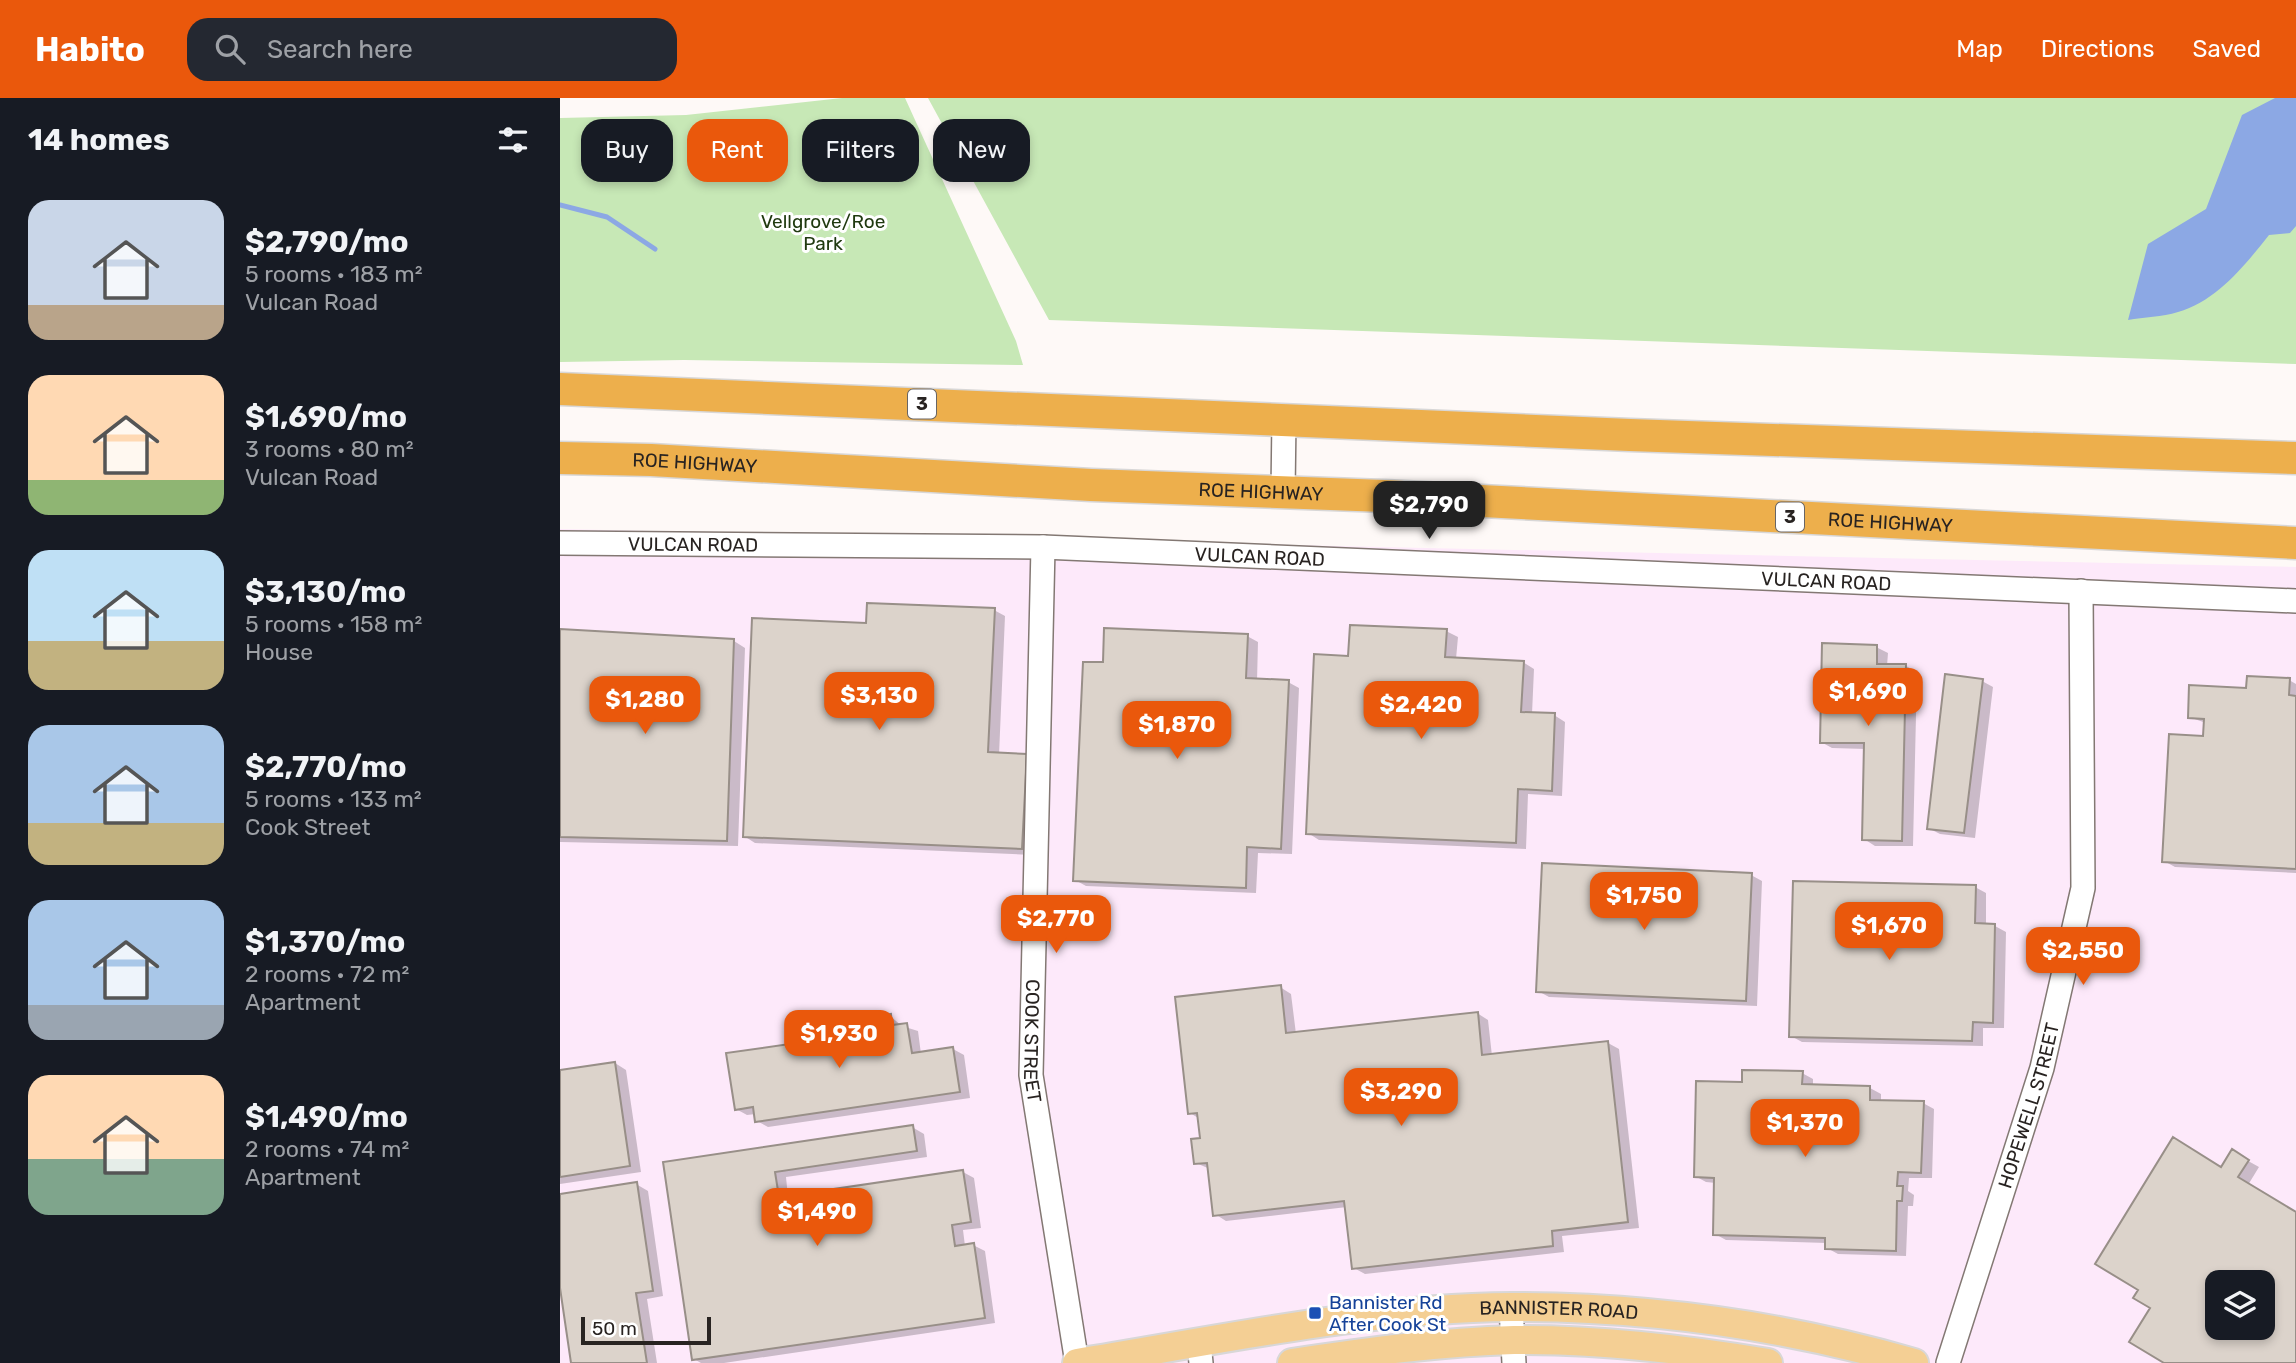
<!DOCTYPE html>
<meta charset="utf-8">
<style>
body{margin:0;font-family:Rubik,sans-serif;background:#242831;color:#f1f3f6;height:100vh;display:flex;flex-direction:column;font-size:26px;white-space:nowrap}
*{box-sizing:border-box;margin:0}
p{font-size:23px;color:#9ea1a6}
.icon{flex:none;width:38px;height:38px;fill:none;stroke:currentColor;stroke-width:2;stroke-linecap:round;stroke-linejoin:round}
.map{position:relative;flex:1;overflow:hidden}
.side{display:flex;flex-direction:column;background:#171b24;width:560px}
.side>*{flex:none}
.top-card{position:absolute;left:21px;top:21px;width:665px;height:63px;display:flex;gap:14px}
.buttons{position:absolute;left:1645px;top:1172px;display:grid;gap:14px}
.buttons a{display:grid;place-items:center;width:70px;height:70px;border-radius:14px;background:#171b24;box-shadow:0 4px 10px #0003;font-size:35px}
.scale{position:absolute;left:21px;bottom:18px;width:130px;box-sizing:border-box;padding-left:7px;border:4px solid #282321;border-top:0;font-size:19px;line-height:24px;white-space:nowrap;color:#282321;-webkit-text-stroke:5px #fff;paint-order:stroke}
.price{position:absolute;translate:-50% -60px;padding:0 16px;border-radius:14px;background:#ea580c;color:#fff;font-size:23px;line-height:46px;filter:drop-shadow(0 2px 4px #0008)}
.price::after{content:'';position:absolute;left:50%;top:42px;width:21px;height:16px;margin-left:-10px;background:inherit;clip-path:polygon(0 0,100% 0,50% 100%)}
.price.selected{background:#222;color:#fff}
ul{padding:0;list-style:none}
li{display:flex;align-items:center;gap:21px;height:175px;padding:0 28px}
li span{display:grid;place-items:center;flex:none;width:196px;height:140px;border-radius:21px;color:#555}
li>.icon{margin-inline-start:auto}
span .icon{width:84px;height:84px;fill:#fffc;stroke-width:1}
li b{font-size:30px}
h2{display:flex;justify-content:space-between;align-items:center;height:84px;padding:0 28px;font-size:30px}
.tag{padding:0 24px;border-radius:21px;background:#171b24;box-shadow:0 4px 10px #0003;font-size:24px;line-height:63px}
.tag.selected{background:#ea580c;color:#fff}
header{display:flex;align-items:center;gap:42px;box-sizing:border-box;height:98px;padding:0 35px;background:#ea580c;color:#fff}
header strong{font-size:33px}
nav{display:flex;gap:38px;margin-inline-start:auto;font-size:24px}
.search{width:490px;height:63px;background:#242831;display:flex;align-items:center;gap:18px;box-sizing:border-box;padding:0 24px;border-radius:21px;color:#9ea1a6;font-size:26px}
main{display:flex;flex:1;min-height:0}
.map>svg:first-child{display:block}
</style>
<header>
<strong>Habito</strong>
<div class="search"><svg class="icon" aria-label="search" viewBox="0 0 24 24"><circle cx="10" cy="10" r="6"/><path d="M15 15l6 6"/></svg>Search here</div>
<nav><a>Map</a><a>Directions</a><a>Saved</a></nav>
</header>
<main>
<section class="side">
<h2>14 homes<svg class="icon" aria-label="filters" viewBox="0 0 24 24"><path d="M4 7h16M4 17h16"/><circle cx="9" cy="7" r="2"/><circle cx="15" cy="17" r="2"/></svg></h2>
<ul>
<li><span style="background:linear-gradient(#c9d6e8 75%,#b9a48a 0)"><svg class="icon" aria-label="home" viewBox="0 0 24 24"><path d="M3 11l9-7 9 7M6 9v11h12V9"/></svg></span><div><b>$2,790/mo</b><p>5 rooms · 183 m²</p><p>Vulcan Road</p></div></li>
<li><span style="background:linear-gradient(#ffd9b3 75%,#8fb573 0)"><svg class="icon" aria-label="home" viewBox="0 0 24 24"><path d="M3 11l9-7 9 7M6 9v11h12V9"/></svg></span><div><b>$1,690/mo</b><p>3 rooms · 80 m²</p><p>Vulcan Road</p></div></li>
<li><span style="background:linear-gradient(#bfe0f5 65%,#c2b280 0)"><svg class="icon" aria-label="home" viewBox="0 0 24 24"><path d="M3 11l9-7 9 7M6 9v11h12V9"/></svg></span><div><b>$3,130/mo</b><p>5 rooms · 158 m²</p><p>House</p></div></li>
<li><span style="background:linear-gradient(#a9c7e8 70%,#c2b280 0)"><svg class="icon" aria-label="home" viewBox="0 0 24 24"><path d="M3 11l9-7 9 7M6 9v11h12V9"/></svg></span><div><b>$2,770/mo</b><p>5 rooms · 133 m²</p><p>Cook Street</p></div></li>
<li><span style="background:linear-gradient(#a9c7e8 75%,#9aa5b1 0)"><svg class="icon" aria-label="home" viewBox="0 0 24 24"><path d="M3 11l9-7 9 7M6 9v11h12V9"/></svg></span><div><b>$1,370/mo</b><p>2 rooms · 72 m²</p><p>Apartment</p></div></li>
<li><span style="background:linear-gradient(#ffd9b3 60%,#7fa58c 0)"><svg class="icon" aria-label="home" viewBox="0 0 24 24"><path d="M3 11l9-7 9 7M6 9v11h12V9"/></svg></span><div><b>$1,490/mo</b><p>2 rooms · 74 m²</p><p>Apartment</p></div></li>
</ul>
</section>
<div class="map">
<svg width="1736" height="1265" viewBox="0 0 1736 1265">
<rect width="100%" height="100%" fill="#fef9f7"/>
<path fill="#fde9fa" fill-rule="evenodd" d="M0 431 1736 469V1265H0ZM1657 1185H1703V1230H1657Z"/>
<path fill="#c7e8b6" d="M282 0H345L456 243 463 267 124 262 0 264V20L126 17Z
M368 0H1736V266L489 222Z"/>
<path fill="#8ca8e4" d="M1715 0H1736V128L1730 135 1709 137C1685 167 1657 203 1618 214 1602 219 1584 219 1568 222L1588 146 1646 111 1682 17Z"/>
<path fill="#0003" fill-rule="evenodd" d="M434 512 445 518 439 657 466 658 477 664 473 757 195 745 184 738 308 526Z
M0 532 174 543 185 550 178 748 0 744Z
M886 533 898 539 896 561 963 564 974 571 972 616 994 617 1005 624 1002 698 968 696 966 751 759 742 748 735 790 560Z
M687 538 698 544 697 583 728 584 739 590 732 756 698 755 696 795 526 788 515 782 544 566Z
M1316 549 1328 555 1327 568H1346L1357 574 1353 748H1315L1304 741 1306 651 1272 650 1261 644Z
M1729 582 1736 586V775L1615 769 1604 763 1645 640 1646 625 1629 619 1688 592Z
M1422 583 1433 589 1415 740 1380 736 1368 730Z
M1191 777 1202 783 1197 908 989 899 978 893Z
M1415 789 1426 795V827L1435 828 1446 834 1444 930H1423V948L1242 944 1231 938Z
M720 889 731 896 736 936 917 915 928 922 932 958 1048 945 1059 951 1079 1130 1002 1138 1004 1154 805 1176 794 1170 787 1109 666 1123 655 1116 650 1071 636 1065 642 1041 640 1021 630 1015Z
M330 918 342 928 358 933 361 956 393 951 404 957 410 1000 208 1029 197 1023 196 1016 187 1017 176 1011 239 947Z
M55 965 66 972 81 1074 0 1086V973Z
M1242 975 1253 981V988L1310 990 1321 996V1004L1363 1005 1374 1011 1372 1080H1349L1348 1093 1354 1097 1353 1108H1348L1346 1158 1278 1156 1267 1150V1145L1166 1142 1155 1136 1156 1085 1146 1084 1135 1078 1183 986Z
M352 1029 364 1036 367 1059 226 1079 228 1099 403 1074 414 1080 421 1130 403 1132 405 1148 413 1147 425 1153 435 1225 164 1265H141L134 1261 105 1065Z
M1672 1054 1699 1069 1688 1087 1736 1116V1265H1608L1592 1210ZM1657 1185H1703V1230H1657Z
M76 1086 88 1093 103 1198 87 1201 97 1265H13L0 1178V1097Z"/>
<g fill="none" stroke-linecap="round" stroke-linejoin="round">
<path stroke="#8ca8e4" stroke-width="5" d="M0 107 47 119 95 151"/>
</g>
<path fill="#dcd3cb" stroke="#988f88" stroke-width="2" fill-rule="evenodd" d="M307 505 435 510 428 654 467 656 462 751 183 739 192 520 306 525Z
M790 527 887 531 885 559 964 563 961 614 995 615 992 693 958 691 956 745 746 736 754 556 788 558Z
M544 530 688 536 686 580 729 582 721 751 687 749 686 790 513 783 523 564H543Z
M0 531 174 541 167 743 0 739Z
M1262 545 1317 547V566H1346L1342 743 1302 742 1304 645H1260Z
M1385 576 1423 581 1404 735 1367 731Z
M1687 578 1730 580 1729 597 1736 598V771L1602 764 1609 636 1643 638 1644 621 1628 620 1629 587 1686 590Z
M982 765 1192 775 1186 903 976 894Z
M1233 783 1416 787 1415 825 1435 826 1433 925 1413 924 1412 943 1229 939Z
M721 887 726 935 918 914 922 957 1048 943 1068 1124 992 1133 993 1148 792 1171 784 1103 653 1118 647 1065 634 1066 631 1041 640 1040 637 1015 628 1016 615 899Z
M331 916 332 927 347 925 352 955 393 949 400 994 195 1024 193 1009 175 1012 166 955 237 945 235 930Z
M55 964 70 1068 0 1079V972Z
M1182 972 1243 973 1242 986 1310 988V1002L1364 1003 1361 1075 1338 1074 1337 1088H1343L1342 1103H1337L1336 1153 1265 1151V1140L1153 1137 1154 1080 1134 1079 1136 983 1182 984Z
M353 1027 357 1053 215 1074 219 1099 403 1072 411 1124 392 1127 395 1148 414 1145 425 1220 132 1262 103 1064Z
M1613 1039 1661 1069 1672 1051 1689 1062 1678 1079 1736 1114V1265H1604L1569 1244 1590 1210 1573 1200 1578 1192 1535 1166ZM1657 1185H1703V1230H1657Z
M77 1084 93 1193 76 1195 87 1265H11L0 1190V1096Z"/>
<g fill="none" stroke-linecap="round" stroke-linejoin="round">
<g stroke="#837873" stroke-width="26">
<g id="minor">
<path d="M723 394 724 321"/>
<path id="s1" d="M0 445 483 449 1736 503"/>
<path id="s2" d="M483 449 471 977 517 1265"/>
<path d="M951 1209 954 1265"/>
<path d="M639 1245 641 1265"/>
<path id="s3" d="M1388 1265 1482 970 1523 790 1521 493"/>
</g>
</g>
<g stroke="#d8d7d7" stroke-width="32">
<g id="major">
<path id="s4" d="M517 1265C660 1242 806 1210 952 1209 1088 1209 1223 1227 1354 1265"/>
<path d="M732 1265C805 1254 880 1244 954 1242 1039 1241 1124 1251 1208 1265"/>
</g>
</g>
<g stroke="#d8d7d7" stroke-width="35">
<g id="highway">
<path d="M0 291 1070 337 1736 360"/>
<path id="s5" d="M0 360 91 362 531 387 824 398 1736 445"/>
</g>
</g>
<use href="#minor" stroke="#fff" stroke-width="23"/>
<use href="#major" stroke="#f4cf94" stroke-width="28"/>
<use href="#highway" stroke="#edaf4c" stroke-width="32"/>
</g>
<rect fill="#1a4fb4" stroke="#fff" stroke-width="2.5" x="748" y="1208" width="14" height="14" rx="3.5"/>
<g text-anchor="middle" stroke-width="6" stroke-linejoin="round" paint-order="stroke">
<g fill="#fff" stroke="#686564" stroke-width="2">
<rect x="348" y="291.5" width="28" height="29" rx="5"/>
<rect x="1216" y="404.5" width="28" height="29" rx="5"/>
</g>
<g font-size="18" font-weight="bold" fill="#282321">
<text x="362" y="312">3</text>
<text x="1230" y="425">3</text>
</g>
<g font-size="19" fill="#203a10" stroke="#fff">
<text x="263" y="130">Vellgrove/Roe<tspan x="263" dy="22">Park</tspan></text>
</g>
<g font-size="19" fill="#282321" stroke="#fff">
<text dy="7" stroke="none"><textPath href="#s5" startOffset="135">ROE HIGHWAY</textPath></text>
<text dy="7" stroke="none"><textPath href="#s5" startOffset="702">ROE HIGHWAY</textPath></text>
<text dy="7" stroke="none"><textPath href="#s5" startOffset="1332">ROE HIGHWAY</textPath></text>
<text dy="7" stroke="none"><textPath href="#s1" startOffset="133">VULCAN ROAD</textPath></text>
<text dy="7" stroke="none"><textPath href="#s1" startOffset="700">VULCAN ROAD</textPath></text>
<text dy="7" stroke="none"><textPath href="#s1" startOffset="1267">VULCAN ROAD</textPath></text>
<text dy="7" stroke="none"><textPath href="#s2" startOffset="494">COOK STREET</textPath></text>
<text dy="7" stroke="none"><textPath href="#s3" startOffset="270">HOPEWELL STREET</textPath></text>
<text dy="7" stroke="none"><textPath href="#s4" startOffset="486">BANNISTER ROAD</textPath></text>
</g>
<g font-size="19" fill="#164399" stroke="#fff" text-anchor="start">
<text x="769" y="1211">Bannister Rd<tspan x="769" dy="22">After Cook St</tspan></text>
</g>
</g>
</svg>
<div class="buttons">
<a><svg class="icon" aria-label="layers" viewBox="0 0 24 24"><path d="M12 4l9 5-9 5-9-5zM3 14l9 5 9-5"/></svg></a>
</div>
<div class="scale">50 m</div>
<b class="price selected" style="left:869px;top:443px">$2,790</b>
<b class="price" style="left:1308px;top:630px">$1,690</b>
<b class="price" style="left:319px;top:634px">$3,130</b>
<b class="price" style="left:85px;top:638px">$1,280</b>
<b class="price" style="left:861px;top:643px">$2,420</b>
<b class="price" style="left:617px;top:663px">$1,870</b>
<b class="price" style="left:1084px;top:834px">$1,750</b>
<b class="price" style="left:496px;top:857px">$2,770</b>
<b class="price" style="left:1329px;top:864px">$1,670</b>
<b class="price" style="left:1523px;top:889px">$2,550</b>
<b class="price" style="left:279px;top:972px">$1,930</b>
<b class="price" style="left:841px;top:1030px">$3,290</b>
<b class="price" style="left:1245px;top:1061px">$1,370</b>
<b class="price" style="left:257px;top:1150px">$1,490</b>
<div class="top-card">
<a class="tag">Buy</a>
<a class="tag selected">Rent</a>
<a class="tag">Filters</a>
<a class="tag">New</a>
</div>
</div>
</main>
